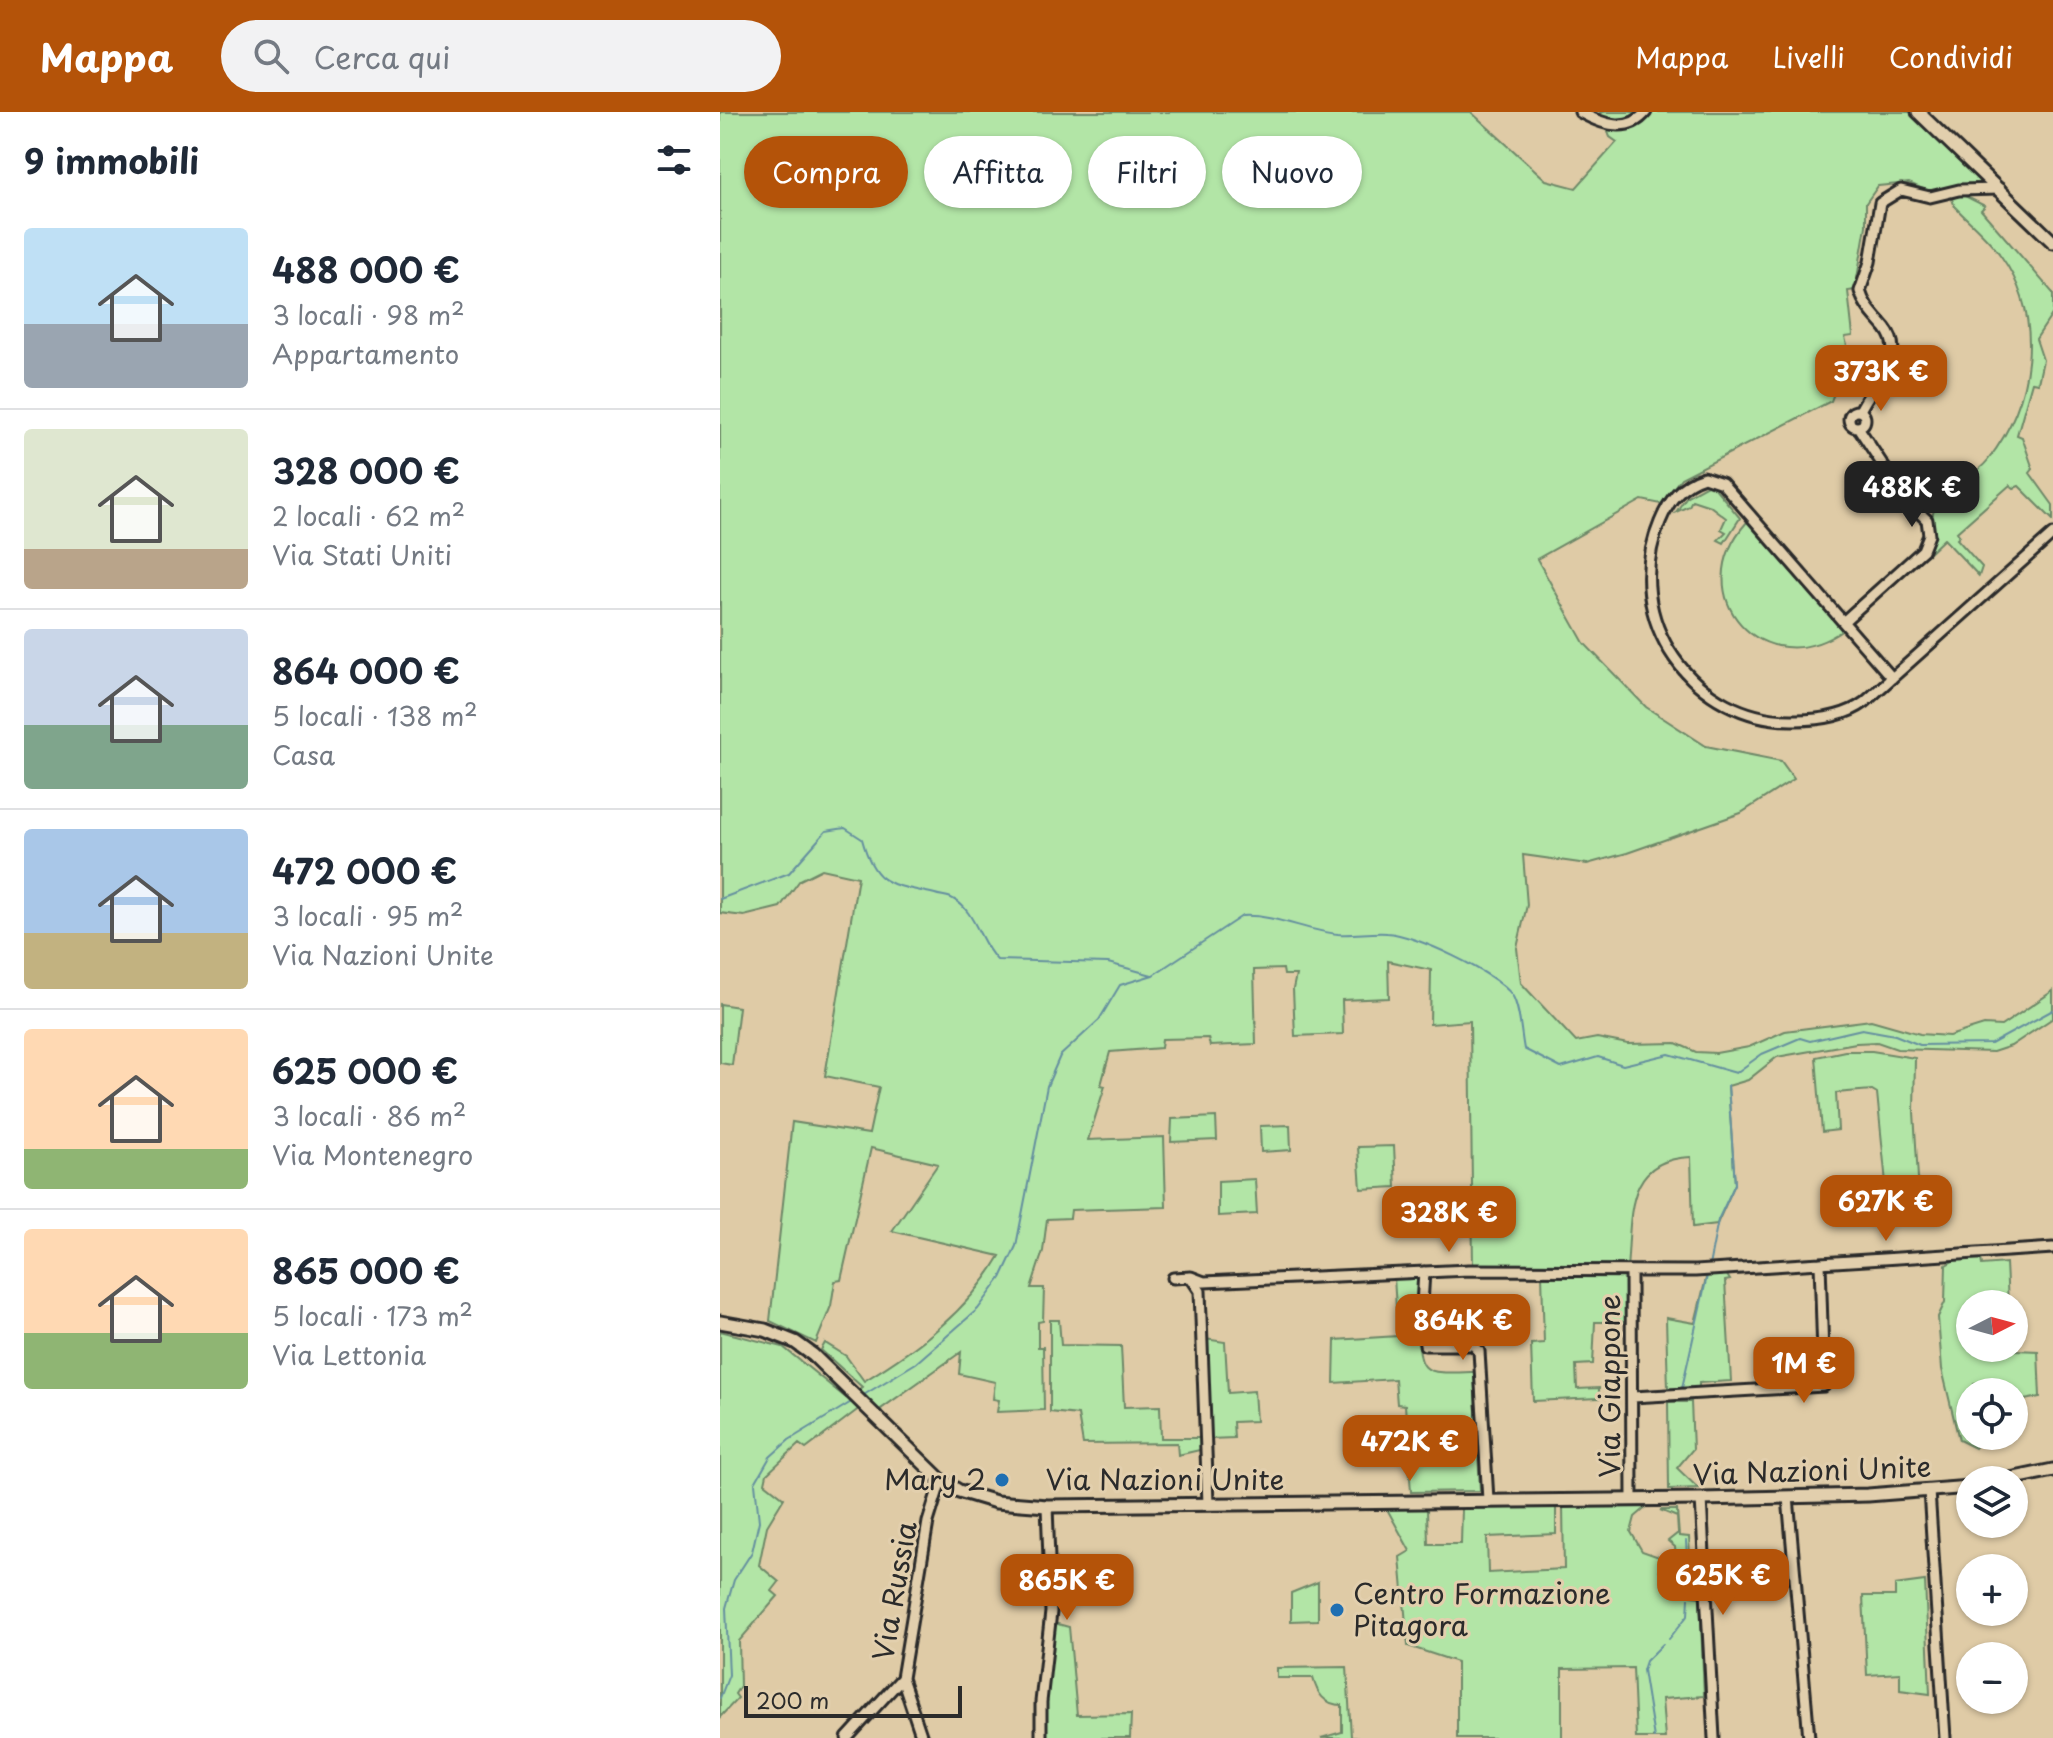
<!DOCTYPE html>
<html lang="it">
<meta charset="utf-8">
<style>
body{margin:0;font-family:"Playpen Sans",sans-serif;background:#f2f2f3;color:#1f2937;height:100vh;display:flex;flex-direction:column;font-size:30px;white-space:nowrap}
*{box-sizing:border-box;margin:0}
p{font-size:26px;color:#747a83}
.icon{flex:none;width:44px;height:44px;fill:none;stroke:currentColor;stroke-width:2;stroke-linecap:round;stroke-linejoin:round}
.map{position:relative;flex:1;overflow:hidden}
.details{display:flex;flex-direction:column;background:#fff;width:720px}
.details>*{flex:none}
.top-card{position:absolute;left:24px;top:24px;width:760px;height:72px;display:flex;gap:16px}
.needle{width:52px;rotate:84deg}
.controls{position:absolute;left:1236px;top:1178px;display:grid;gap:16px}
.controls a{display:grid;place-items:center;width:72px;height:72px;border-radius:50%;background:#fff;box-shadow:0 2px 6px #0004;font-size:40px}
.scale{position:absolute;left:24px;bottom:20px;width:218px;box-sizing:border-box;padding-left:8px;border:4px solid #2b2b2b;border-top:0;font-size:22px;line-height:28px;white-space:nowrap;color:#2b2b2b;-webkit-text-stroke:6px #e2cfad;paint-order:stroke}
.price{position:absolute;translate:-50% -68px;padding:0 18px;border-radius:16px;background:#b45309;color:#fff;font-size:26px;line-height:52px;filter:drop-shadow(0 2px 4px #0008)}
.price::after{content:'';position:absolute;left:50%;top:48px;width:24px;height:18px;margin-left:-12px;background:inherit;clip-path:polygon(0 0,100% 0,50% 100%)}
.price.selected{background:#222;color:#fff}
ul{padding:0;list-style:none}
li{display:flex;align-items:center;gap:24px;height:200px;padding:0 24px}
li+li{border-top:2px solid #e0e1e3}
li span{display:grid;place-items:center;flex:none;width:224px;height:160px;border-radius:8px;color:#555}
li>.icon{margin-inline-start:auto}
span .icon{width:96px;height:96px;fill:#fffc;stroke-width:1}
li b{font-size:34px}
h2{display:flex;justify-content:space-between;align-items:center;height:96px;padding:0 24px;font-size:34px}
.chip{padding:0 28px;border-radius:36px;background:#fff;box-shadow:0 2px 6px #0004;font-size:28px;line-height:72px}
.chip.selected{background:#b45309;color:#fff}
header{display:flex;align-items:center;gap:48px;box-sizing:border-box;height:112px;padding:0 40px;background:#b45309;color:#fff}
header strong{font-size:38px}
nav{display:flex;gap:44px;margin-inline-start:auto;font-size:28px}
.search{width:560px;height:72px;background:#f2f2f3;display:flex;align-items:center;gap:20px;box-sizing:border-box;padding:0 28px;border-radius:44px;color:#747a83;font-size:30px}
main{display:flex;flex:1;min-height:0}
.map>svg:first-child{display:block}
</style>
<header>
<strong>Mappa</strong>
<div class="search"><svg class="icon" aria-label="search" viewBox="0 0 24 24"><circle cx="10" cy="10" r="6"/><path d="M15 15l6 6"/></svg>Cerca qui</div>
<nav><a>Mappa</a><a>Livelli</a><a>Condividi</a></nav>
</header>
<main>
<section class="details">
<h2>9 immobili<svg class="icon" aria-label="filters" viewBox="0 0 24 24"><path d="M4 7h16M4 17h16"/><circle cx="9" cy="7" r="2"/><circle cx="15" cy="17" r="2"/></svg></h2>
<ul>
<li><span style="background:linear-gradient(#bfe0f5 60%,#9aa5b1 0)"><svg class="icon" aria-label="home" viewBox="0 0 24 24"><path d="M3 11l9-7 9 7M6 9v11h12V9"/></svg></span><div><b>488 000 €</b><p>3 locali · 98 m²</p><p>Appartamento</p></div></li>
<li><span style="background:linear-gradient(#dfe7d0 75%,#b9a48a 0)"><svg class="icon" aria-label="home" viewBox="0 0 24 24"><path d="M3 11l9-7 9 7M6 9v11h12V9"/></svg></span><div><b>328 000 €</b><p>2 locali · 62 m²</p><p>Via Stati Uniti</p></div></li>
<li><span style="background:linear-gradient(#c9d6e8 60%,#7fa58c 0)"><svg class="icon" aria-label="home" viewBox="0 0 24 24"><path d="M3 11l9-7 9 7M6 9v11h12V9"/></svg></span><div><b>864 000 €</b><p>5 locali · 138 m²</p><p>Casa</p></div></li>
<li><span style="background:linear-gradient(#a9c7e8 65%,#c2b280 0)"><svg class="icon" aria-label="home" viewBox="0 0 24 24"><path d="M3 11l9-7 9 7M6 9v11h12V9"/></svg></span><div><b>472 000 €</b><p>3 locali · 95 m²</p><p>Via Nazioni Unite</p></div></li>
<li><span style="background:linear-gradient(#ffd9b3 75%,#8fb573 0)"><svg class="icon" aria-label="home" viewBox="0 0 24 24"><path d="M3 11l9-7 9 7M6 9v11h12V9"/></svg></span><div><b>625 000 €</b><p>3 locali · 86 m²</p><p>Via Montenegro</p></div></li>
<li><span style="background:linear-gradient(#ffd9b3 65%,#8fb573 0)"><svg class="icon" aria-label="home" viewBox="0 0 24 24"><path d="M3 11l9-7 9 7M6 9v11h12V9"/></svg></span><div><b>865 000 €</b><p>5 locali · 173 m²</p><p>Via Lettonia</p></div></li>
</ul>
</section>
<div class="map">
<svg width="1333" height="1626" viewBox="0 0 1333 1626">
<rect width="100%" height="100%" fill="#dfcba6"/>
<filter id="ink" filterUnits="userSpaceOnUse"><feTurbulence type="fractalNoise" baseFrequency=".0125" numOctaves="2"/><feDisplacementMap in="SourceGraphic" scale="16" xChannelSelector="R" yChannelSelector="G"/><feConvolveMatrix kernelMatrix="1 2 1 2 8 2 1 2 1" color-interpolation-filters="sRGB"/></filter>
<g filter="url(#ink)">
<path fill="#b2e5a6" stroke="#6e8868" stroke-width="2" d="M0 0H751L826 68 856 76 897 30 890 25 880 0H1190L1197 4 1268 71 1265 75 1241 73 1210 80 1189 71 1158 74 1146 91V114L1135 178 1128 179 1133 224 1125 225 1129 242 1111 289 961 366 941 392 922 388 817 447 864 531 926 595 986 634 1061 649 1074 667 1021 701 907 741 867 752 803 743 807 793 797 836 801 871 856 930 877 926 908 932 956 931 976 940 996 941 1029 935 1065 919 1151 908 1200 922 1229 924 1264 913 1281 914 1333 879V906L1291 934 1273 940 1177 937 1157 930 1136 931 1057 945 1028 968 1008 974 1015 1072 997 1112 973 1115 971 1045C903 1047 912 1106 907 1156L753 1154 750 909 710 912 711 858 668 849 669 886 622 888 623 922 575 924 573 877 576 863H564L563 857 534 858 536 932 490 934 488 926 442 927 441 936 390 940 381 973 385 974 368 1028 444 1025 446 1095 351 1098 350 1106 327 1107 323 1139 311 1176H324L323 1209 318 1210V1235H323L324 1298 277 1300 279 1288 273 1287 275 1270 239 1262 241 1240 161 1297 163 1304 149 1289 86 1337 79 1332 47 1362 45 1371 64 1386 47 1414 39 1453 59 1470 52 1479 58 1484 19 1529 20 1574 15 1582 18 1586 0 1605V1219L63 1235 126 1286 142 1275 101 1238 105 1231 126 1244 144 1269C198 1236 248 1199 280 1144L172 1119 218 1052 151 1036 121 1168 115 1169 111 1194 96 1231 50 1209 72 1010 149 1022 159 975 105 964 138 765 102 757 80 768 60 795 24 804 0 801Z
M1241 82 1265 94 1261 98 1333 181V201L1316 227 1323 248 1318 271 1312 270 1297 323 1302 325 1313 357 1310 361 1333 393V408L1299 374 1294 376 1290 373 1237 420 1240 424 1237 427 1262 455 1259 464 1224 427 1206 444C1218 425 1207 405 1217 392 1229 374 1254 366 1268 348 1313 290 1326 207 1281 144 1268 125 1250 111 1235 95L1232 87Z
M987 373 995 376 1020 406 1004 431 998 428 1006 420 1001 417 1006 406 990 394 972 388 969 394 956 400 967 384Z
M1027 410 1123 518C1044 574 962 483 1027 410Z
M0 892 19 895 12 953 0 951Z
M1125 939H1152L1195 946 1194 1000 1200 1099 1169 1101 1157 981 1152 978 1116 981 1118 1018 1102 1020 1096 945Z
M496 1005 497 1028 451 1030 452 1007Z
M570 1013 571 1038 541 1040 540 1014Z
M674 1034 676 1075 641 1077 638 1035Z
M535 1067 537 1102 498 1104V1069Z
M1261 1147 1262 1153 1286 1151 1288 1192H1250V1236L1318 1239 1320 1285 1294 1290V1280H1267L1265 1270 1254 1272 1255 1280H1250V1324L1263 1325 1255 1336 1239 1328 1222 1257 1218 1205 1225 1190 1226 1153 1235 1148Z
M1005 1160 1010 1168 1005 1169 1011 1269 979 1271V1277L948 1278 946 1206 975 1211 987 1162Z
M822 1162 907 1163 909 1210H875L873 1252 856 1253 857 1277 879 1276V1286L813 1289 811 1232 824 1231Z
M701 1164 698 1196 676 1197 674 1165Z
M699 1207C698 1263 700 1262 754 1260L760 1379 691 1380 685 1293 677 1292 675 1267 614 1271 615 1228 678 1224 677 1208Z
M330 1208H339L341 1233 401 1234 404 1295 440 1294 441 1326H484V1337L458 1343 457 1331 363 1332 358 1303 330 1300Z
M485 1227 505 1230 508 1281 534 1279 536 1309 513 1310 514 1326 489 1327Z
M948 1290H971L973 1337 957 1356 978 1376 949 1377Z
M929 1393 915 1405 911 1420 922 1439 942 1446 944 1453 940 1458H947L956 1449 955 1435 948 1429 958 1421 957 1405 940 1398H957L959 1424 969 1425 972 1484 980 1485 984 1584 942 1587 945 1626H916L913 1556 842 1557V1626H737V1550L688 1534 680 1445 690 1439 667 1397H707L708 1432H741L742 1396 836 1394V1422L767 1425 768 1461 844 1457 843 1394Z
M1205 1469 1210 1582 1180 1578V1561L1147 1563 1143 1484H1175V1473Z
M598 1470V1508L571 1509V1481Z
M334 1511 349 1515 357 1603 411 1602 410 1626H324L325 1569Z
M627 1555 631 1625 640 1626H601L622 1620V1593C604 1593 597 1581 593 1566H557V1556Z"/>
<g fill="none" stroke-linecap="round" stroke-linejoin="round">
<path stroke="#65909f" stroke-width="2" d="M0 787 69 761 106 719 125 716 142 727C155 775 171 772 215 782 220 784 229 784 233 787 255 798 260 832 277 848L388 851 432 863
M989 1154 998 1108 1015 1072 1008 973
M962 1276 987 1164
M142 1284 196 1251 258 1197 281 1166 296 1134 327 974 340 944 379 908 400 873 433 863 522 804C554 802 586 819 618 822 634 823 651 820 667 821 694 822 776 861 792 883 800 895 801 923 804 937L841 956 878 945 903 953 949 942 1016 961 1042 942 1080 926 1090 929 1142 917 1175 923 1200 933 1271 932 1333 898
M966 1429 969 1479
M949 1527 968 1503 969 1486
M0 1586 9 1563 6 1496 14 1468 32 1440 39 1409 35 1371 50 1345 69 1328 133 1289
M934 1626 923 1558 926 1549 943 1532"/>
<g stroke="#2b2b2b" stroke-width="15">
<path id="minor" d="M860 0C881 12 908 22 926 0
M1129 307a8 8 0 1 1 16 0a8 8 0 1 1-16 0Z
M1140 299C1151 272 1189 246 1165 216 1155 204 1144 194 1140 179L1150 150 1160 91 1181 78 1210 85 1239 78 1280 77
M1123 510 1203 438 1209 423 1207 408 1185 387 1138 315
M1172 566 1002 371 984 365C961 372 949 388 940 410 899 506 974 611 1076 608 1099 608 1126 604 1145 590L1333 422
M704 1160 701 1209 705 1233H753L759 1239 768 1388
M911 1161 912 1388
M453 1166 471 1165 484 1170 749 1158 975 1159 1333 1136
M472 1167 480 1179 488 1392
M913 1285 1104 1274 1100 1151
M1209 1379 1225 1626
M1068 1385 1089 1626
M981 1387 994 1626
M182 1566 202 1626
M127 1626 182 1566 208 1410 221 1368
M321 1626V1590L331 1500 327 1394"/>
</g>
<g stroke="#2b2b2b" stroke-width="17">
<path id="tertiary" d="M1198 0 1333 130
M0 1210 45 1218 75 1230 93 1243 221 1368 239 1379 276 1390 327 1394 981 1387 1148 1383 1250 1375
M1285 1368 1333 1358"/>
</g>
<use href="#minor" stroke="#e2cfad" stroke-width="9"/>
<use href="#tertiary" stroke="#e2cfad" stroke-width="11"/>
</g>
</g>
<g fill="#1f6fb2" stroke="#e2cfad" stroke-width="3">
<circle cx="282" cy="1368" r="8"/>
<circle cx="617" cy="1498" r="8"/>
</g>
<g text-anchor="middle" stroke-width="6" stroke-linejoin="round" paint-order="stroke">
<g font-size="28" fill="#2b2b2b" stroke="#e2cfad">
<text transform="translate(890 1274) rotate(-90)" y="10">Via Giappone</text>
<text transform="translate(1092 1359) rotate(-2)" y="10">Via Nazioni Unite</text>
<text x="445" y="1378">Via Nazioni Unite</text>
<text transform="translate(175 1479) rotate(-80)" y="10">Via Russia</text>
</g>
<g font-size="28" fill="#2b2b2b" stroke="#e2cfad" text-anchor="end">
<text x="266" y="1378">Mary 2</text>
<text x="633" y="1492" text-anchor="start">Centro Formazione<tspan x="633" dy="32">Pitagora</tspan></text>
</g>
</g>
</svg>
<div class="controls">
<a><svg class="needle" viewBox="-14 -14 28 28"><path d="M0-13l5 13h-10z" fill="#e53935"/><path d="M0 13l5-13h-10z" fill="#747a83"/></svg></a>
<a><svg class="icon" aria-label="locate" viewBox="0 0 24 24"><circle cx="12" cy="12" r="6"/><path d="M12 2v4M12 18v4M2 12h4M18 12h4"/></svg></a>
<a><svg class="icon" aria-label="layers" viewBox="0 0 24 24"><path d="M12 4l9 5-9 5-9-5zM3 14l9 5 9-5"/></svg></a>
<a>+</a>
<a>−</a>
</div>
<div class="scale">200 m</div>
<b class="price" style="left:1161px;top:301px">373K €</b>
<b class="price selected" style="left:1192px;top:417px">488K €</b>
<b class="price" style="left:1166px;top:1131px">627K €</b>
<b class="price" style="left:729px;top:1142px">328K €</b>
<b class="price" style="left:743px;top:1250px">864K €</b>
<b class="price" style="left:1084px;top:1293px">1M €</b>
<b class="price" style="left:690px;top:1371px">472K €</b>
<b class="price" style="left:1003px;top:1505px">625K €</b>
<b class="price" style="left:347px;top:1510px">865K €</b>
<div class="top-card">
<a class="chip selected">Compra</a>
<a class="chip">Affitta</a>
<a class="chip">Filtri</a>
<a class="chip">Nuovo</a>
</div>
</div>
</main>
